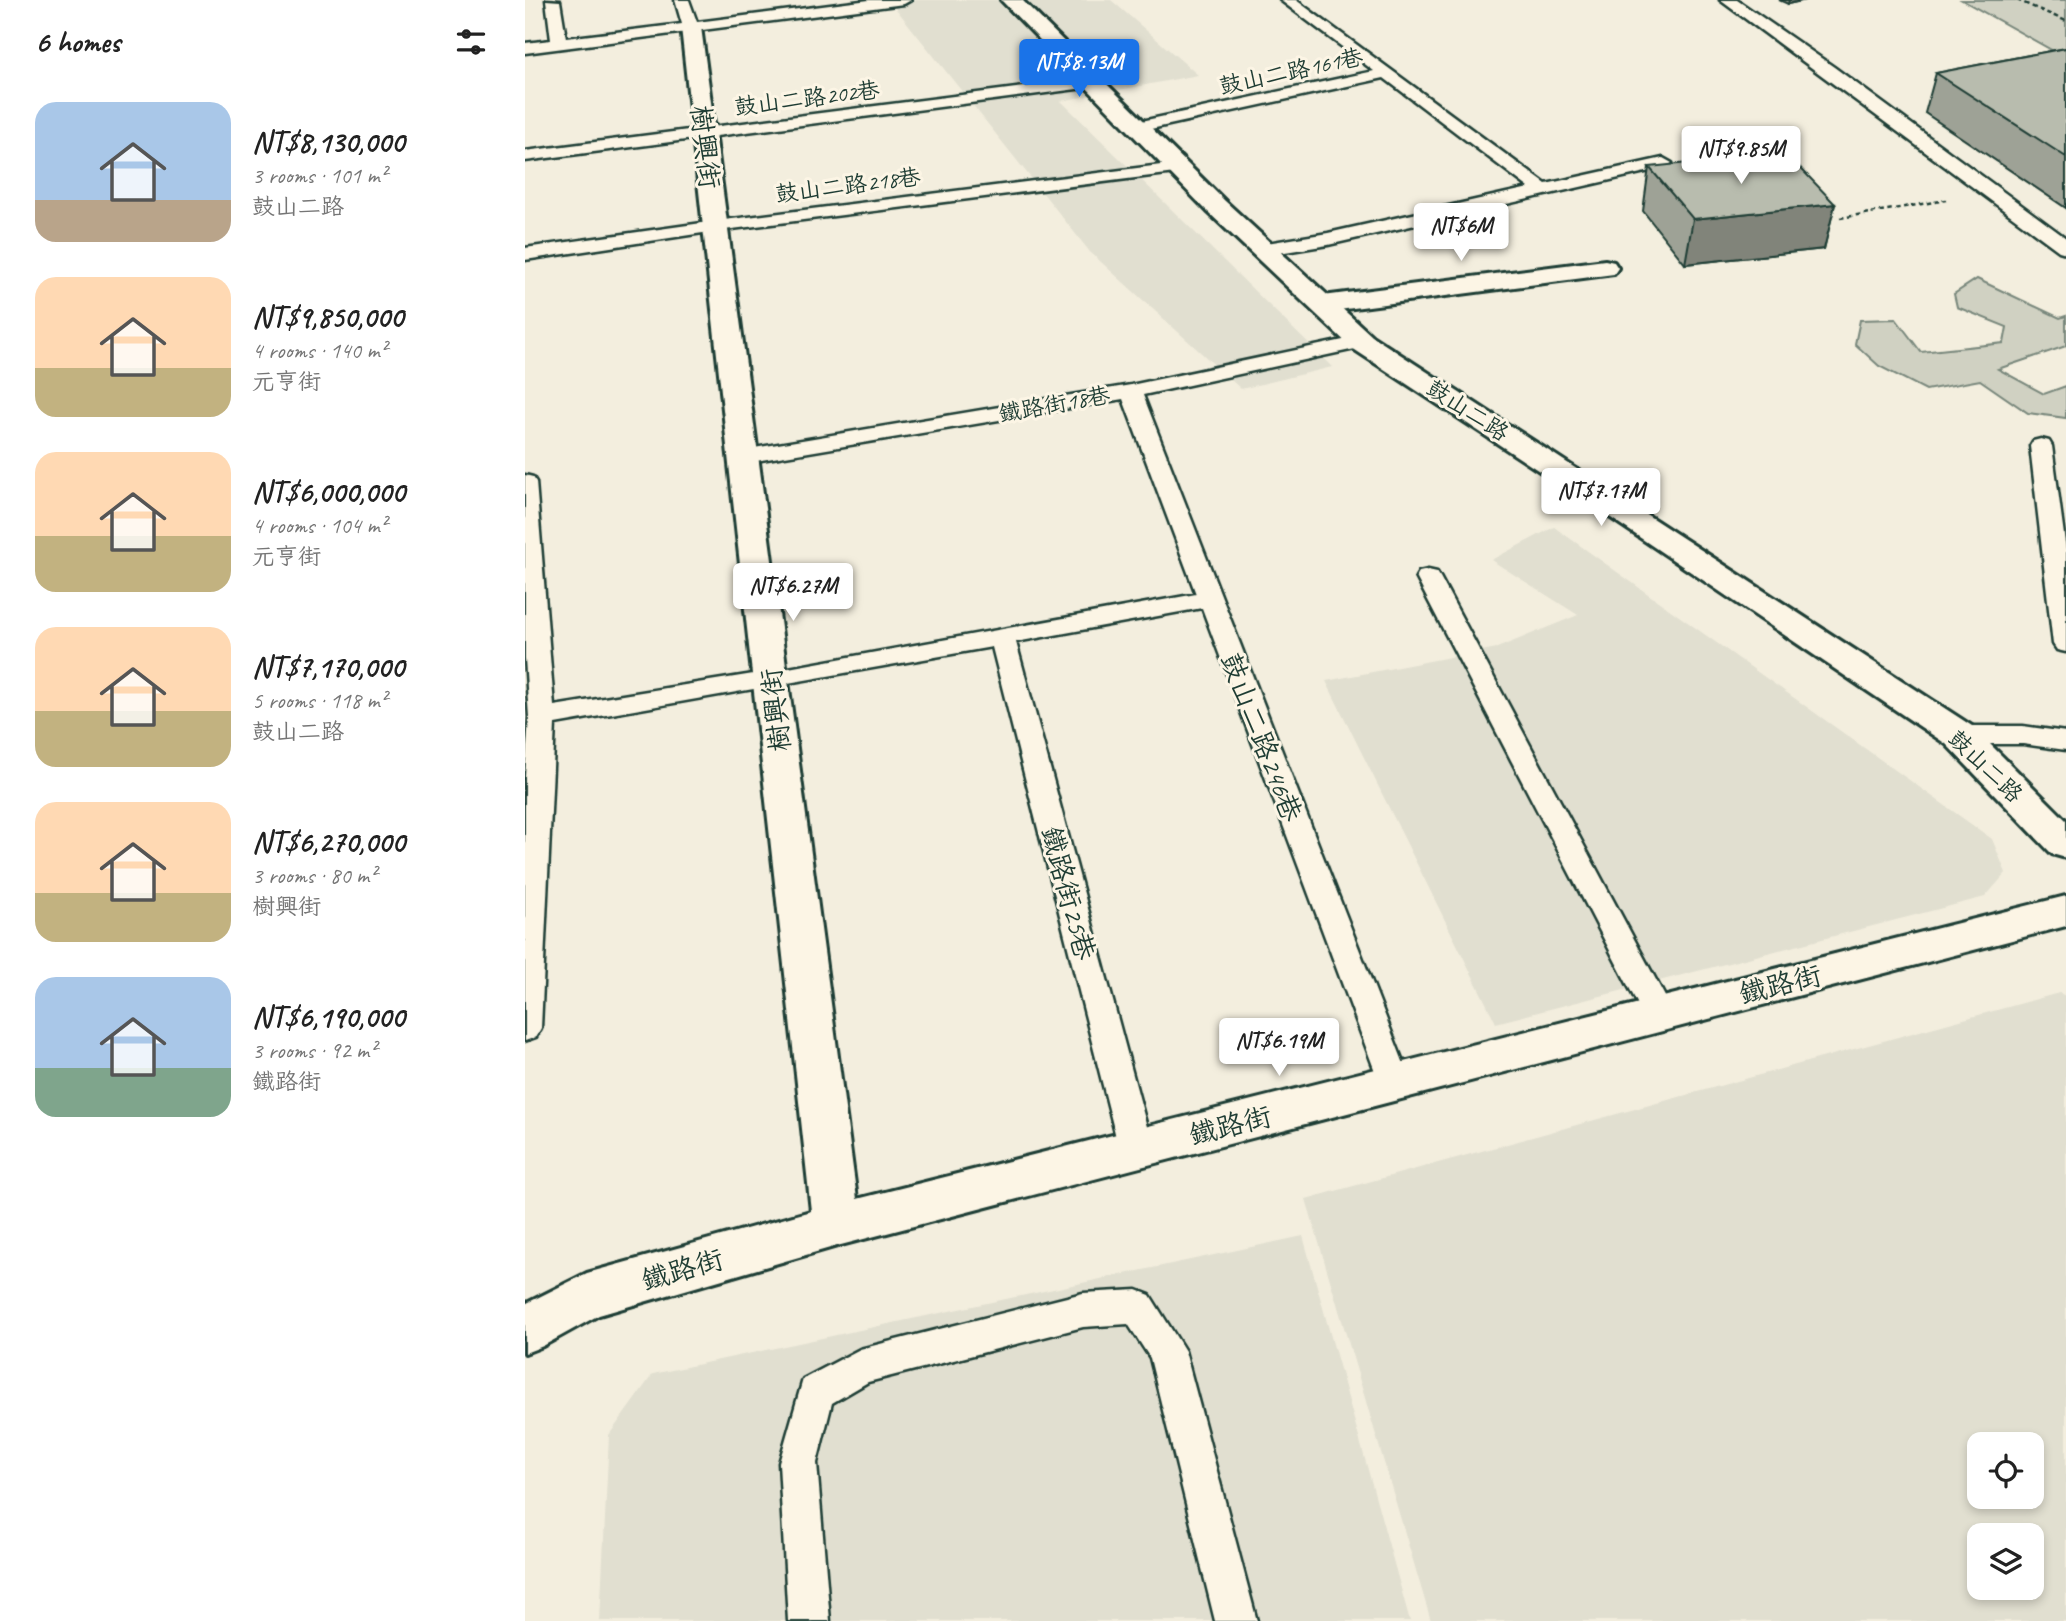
<!DOCTYPE html>
<meta charset="utf-8">
<style>
body{margin:0;font-family:Caveat,"LXGW WenKai TC",sans-serif;background:#f2f2f2;color:#222;height:100vh;display:flex;flex-direction:column;font-size:26px;white-space:nowrap}
*{box-sizing:border-box;margin:0}
p{font-size:23px;color:#767676}
.icon{flex:none;width:38px;height:38px;fill:none;stroke:currentColor;stroke-width:2;stroke-linecap:round;stroke-linejoin:round}
.map{position:relative;flex:1;overflow:hidden}
.drawer{display:flex;flex-direction:column;background:#fff;width:525px}
.drawer>*{flex:none}
.tools{position:absolute;left:1442px;top:1432px;display:grid;gap:14px}
.tools a{display:grid;place-items:center;width:77px;height:77px;border-radius:14px;background:#fff;box-shadow:0 4px 10px #0003;font-size:35px}
.price{position:absolute;translate:-50% -60px;padding:0 16px;border-radius:7px;background:#fff;color:#222;font-size:23px;line-height:46px;filter:drop-shadow(0 2px 4px #0008)}
.price::after{content:'';position:absolute;left:50%;top:42px;width:21px;height:16px;margin-left:-10px;background:inherit;clip-path:polygon(0 0,100% 0,50% 100%)}
.price.current{background:#1a73e8;color:#fff}
ul{padding:0;list-style:none}
li{display:flex;align-items:center;gap:21px;height:175px;padding:0 35px}
li span{display:grid;place-items:center;flex:none;width:196px;height:140px;border-radius:21px;color:#555}
li>.icon{margin-inline-start:auto}
span .icon{width:84px;height:84px;fill:#fffc;stroke-width:1}
li b{font-size:30px}
h2{display:flex;justify-content:space-between;align-items:center;height:84px;padding:0 35px;font-size:30px}
main{display:flex;flex:1;min-height:0}
.map>svg:first-child{display:block}
</style>
<main>
<section class="drawer">
<h2>6 homes<svg class="icon" aria-label="filters" viewBox="0 0 24 24"><path d="M4 7h16M4 17h16"/><circle cx="9" cy="7" r="2"/><circle cx="15" cy="17" r="2"/></svg></h2>
<ul>
<li><span style="background:linear-gradient(#a9c7e8 70%,#b9a48a 0)"><svg class="icon" aria-label="home" viewBox="0 0 24 24"><path d="M3 11l9-7 9 7M6 9v11h12V9"/></svg></span><div><b>NT$8,130,000</b><p>3 rooms · 101 m²</p><p>鼓山二路</p></div></li>
<li><span style="background:linear-gradient(#ffd9b3 65%,#c2b280 0)"><svg class="icon" aria-label="home" viewBox="0 0 24 24"><path d="M3 11l9-7 9 7M6 9v11h12V9"/></svg></span><div><b>NT$9,850,000</b><p>4 rooms · 140 m²</p><p>元亨街</p></div></li>
<li><span style="background:linear-gradient(#ffd9b3 60%,#c2b280 0)"><svg class="icon" aria-label="home" viewBox="0 0 24 24"><path d="M3 11l9-7 9 7M6 9v11h12V9"/></svg></span><div><b>NT$6,000,000</b><p>4 rooms · 104 m²</p><p>元亨街</p></div></li>
<li><span style="background:linear-gradient(#ffd9b3 60%,#c2b280 0)"><svg class="icon" aria-label="home" viewBox="0 0 24 24"><path d="M3 11l9-7 9 7M6 9v11h12V9"/></svg></span><div><b>NT$7,170,000</b><p>5 rooms · 118 m²</p><p>鼓山二路</p></div></li>
<li><span style="background:linear-gradient(#ffd9b3 65%,#c2b280 0)"><svg class="icon" aria-label="home" viewBox="0 0 24 24"><path d="M3 11l9-7 9 7M6 9v11h12V9"/></svg></span><div><b>NT$6,270,000</b><p>3 rooms · 80 m²</p><p>樹興街</p></div></li>
<li><span style="background:linear-gradient(#a9c7e8 65%,#7fa58c 0)"><svg class="icon" aria-label="home" viewBox="0 0 24 24"><path d="M3 11l9-7 9 7M6 9v11h12V9"/></svg></span><div><b>NT$6,190,000</b><p>3 rooms · 92 m²</p><p>鐵路街</p></div></li>
</ul>
</section>
<div class="map">
<svg width="1541" height="1621" viewBox="0 0 1541 1621">
<rect width="100%" height="100%" fill="#f3eede"/>
<filter id="ink" filterUnits="userSpaceOnUse"><feTurbulence type="fractalNoise" baseFrequency=".0143" numOctaves="2"/><feDisplacementMap in="SourceGraphic" scale="14" xChannelSelector="R" yChannelSelector="G"/><feConvolveMatrix kernelMatrix="1 2 1 2 8 2 1 2 1" color-interpolation-filters="sRGB"/></filter>
<g filter="url(#ink)">
<path fill="#e1dfd0" fill-rule="evenodd" d="M364 0H586L673 75 536 101 807 367 716 389 565 252Z
M1029 527 1467 839 1481 873 1460 897 971 1023 801 681 972 648 1053 615 966 560Z
M1534 993 1541 996V1621H906L781 1199ZM1454 1444H1507V1496H1454ZM1454 1535H1507V1587H1454Z
M778 1236 885 1621H75L84 1435 128 1374Z"/>
<path fill="#d0d1c2" stroke="#78877b" stroke-width="2" d="M1437 0H1541V58Z
M1452 279 1535 318 1541 316V346L1473 369 1519 394 1541 386V418L1503 413 1455 380 1401 390 1354 366 1330 344 1335 320 1371 319 1396 352 1479 343 1482 327 1432 307 1429 294Z"/>
<g fill="none" stroke-linecap="round" stroke-linejoin="round">
<g stroke="#1f3d34" stroke-width="5">
<path id="service" d="M150 0H164L172 22 344 0H386L379 4 0 53V43L26 40 21 0 35 1 41 38 157 24Z
M755 0H771L1021 184 1138 158 1147 163 1138 168 803 245 736 256 729 254 727 250 736 244 803 233 1004 188 859 78 612 132 606 131 604 127 612 122 849 71Z
M1195 0H1212L1309 67 1541 238V253L1534 251Z
M569 78 575 80 577 83 575 86 0 161V151Z
M652 163 658 164 661 168 658 172 191 231 0 260V248L191 221Z
M837 336 844 338 847 342 844 346 618 395 886 1082 881 1091 870 1095 859 1091 854 1082 677 608 491 642 628 1149 623 1159 611 1163 599 1159 594 1149 467 647 30 724 16 1028 11 1037 0 1041V777L4 717 0 658V475L8 477 11 482 29 706 247 671 671 594 598 399 219 463 211 461 208 456 211 451 606 385Z
M1516 439 1524 441 1527 446 1541 550V652L1532 650 1528 644 1505 446 1508 441Z
M903 570 912 572 915 577 1145 1006 1150 1015 1145 1024 1134 1027 1123 1024 891 577 894 572Z
M1434 726H1498L1541 732V750L1498 744H1434L1425 741 1421 735 1425 729Z
M612 1290 625 1295 660 1351 732 1621H690L625 1358 603 1324 558 1327 343 1382 307 1403 292 1463 305 1621H263L254 1463 278 1379 335 1349 558 1293Z"/>
</g>
<g stroke="#1f3d34" stroke-width="6">
<path id="minor" d="M166 21 173 23 176 27 332 1199 1541 896V926L312 1246 74 1315 18 1346 0 1353V1304L62 1273 286 1211 156 27 159 23Z
M1080 260 1089 262 1093 268 1089 274 798 312 788 310 785 304 788 298 798 296Z"/>
</g>
<g stroke="#1f3d34" stroke-width="6">
<path id="tertiary" d="M476 0H497L700 201 847 336 1447 726 1541 820V858L1527 854 1421 744 1083 516 827 348 682 211Z"/>
</g>
<path stroke="#1f3d34" stroke-width="2.5" stroke-dasharray="4.5 3.5" stroke-linecap="butt" d="M1492 0 1541 21
M1315 218 1421 200"/>
<use href="#service" fill="#fcf5e5" fill-rule="evenodd"/>
<use href="#minor" fill="#fcf5e5" fill-rule="evenodd"/>
<use href="#tertiary" fill="#fcf5e5" fill-rule="evenodd"/>
</g>
<path fill="#9ea296" stroke="#1f3d34" stroke-width="2" d="M1254 0H1281L1263 4Z
M1541 48V208L1400 113 1411 73Z
M1124 167 1310 204 1299 249 1160 264 1118 211Z"/>
<path fill="#81847a" stroke="#1f3d34" stroke-width="2" d="M1264 0H1281L1263 4Z
M1310 204 1299 249 1160 264 1168 219Z"/>
<path fill="#b8bcae" stroke="#1f3d34" stroke-width="2" d="M1541 48V157L1411 73Z
M1261 153 1310 204 1168 219 1124 167Z"/>
</g>
<g text-anchor="middle" stroke-width="6" stroke-linejoin="round" paint-order="stroke">
<g font-size="23" fill="#1f3d34" stroke="#fcf5e5">
<text transform="translate(766 71) rotate(-12)" y="8">鼓山二路161巷</text>
<text transform="translate(282 98) rotate(-7)" y="8">鼓山二路202巷</text>
<text transform="translate(323 185) rotate(-7)" y="8">鼓山二路218巷</text>
<text transform="translate(529 404) rotate(-10)" y="8">鐵路街18巷</text>
<text transform="translate(943 410) rotate(33)" y="8">鼓山二路</text>
<text transform="translate(1461 766) rotate(44)" y="8">鼓山二路</text>
</g>
<g font-size="28" fill="#1f3d34" stroke="#fcf5e5">
<text transform="translate(181 147) rotate(83)" y="10">樹興街</text>
<text transform="translate(250 710) rotate(-97)" y="10">樹興街</text>
<text transform="translate(737 737) rotate(69)" y="10">鼓山二路246巷</text>
<text transform="translate(544 893) rotate(75)" y="10">鐵路街25巷</text>
<text transform="translate(1255 984) rotate(-14)" y="10">鐵路街</text>
<text transform="translate(705 1125) rotate(-14)" y="10">鐵路街</text>
<text transform="translate(157 1269) rotate(-16)" y="10">鐵路街</text>
</g>
</g>
</svg>
<div class="tools">
<a><svg class="icon" aria-label="locate" viewBox="0 0 24 24"><circle cx="12" cy="12" r="6"/><path d="M12 2v4M12 18v4M2 12h4M18 12h4"/></svg></a>
<a><svg class="icon" aria-label="layers" viewBox="0 0 24 24"><path d="M12 4l9 5-9 5-9-5zM3 14l9 5 9-5"/></svg></a>
</div>
<b class="price current" style="left:554px;top:99px">NT$8.13M</b>
<b class="price" style="left:1216px;top:186px">NT$9.85M</b>
<b class="price" style="left:936px;top:263px">NT$6M</b>
<b class="price" style="left:1076px;top:528px">NT$7.17M</b>
<b class="price" style="left:268px;top:623px">NT$6.27M</b>
<b class="price" style="left:754px;top:1078px">NT$6.19M</b>
</div>
</main>
